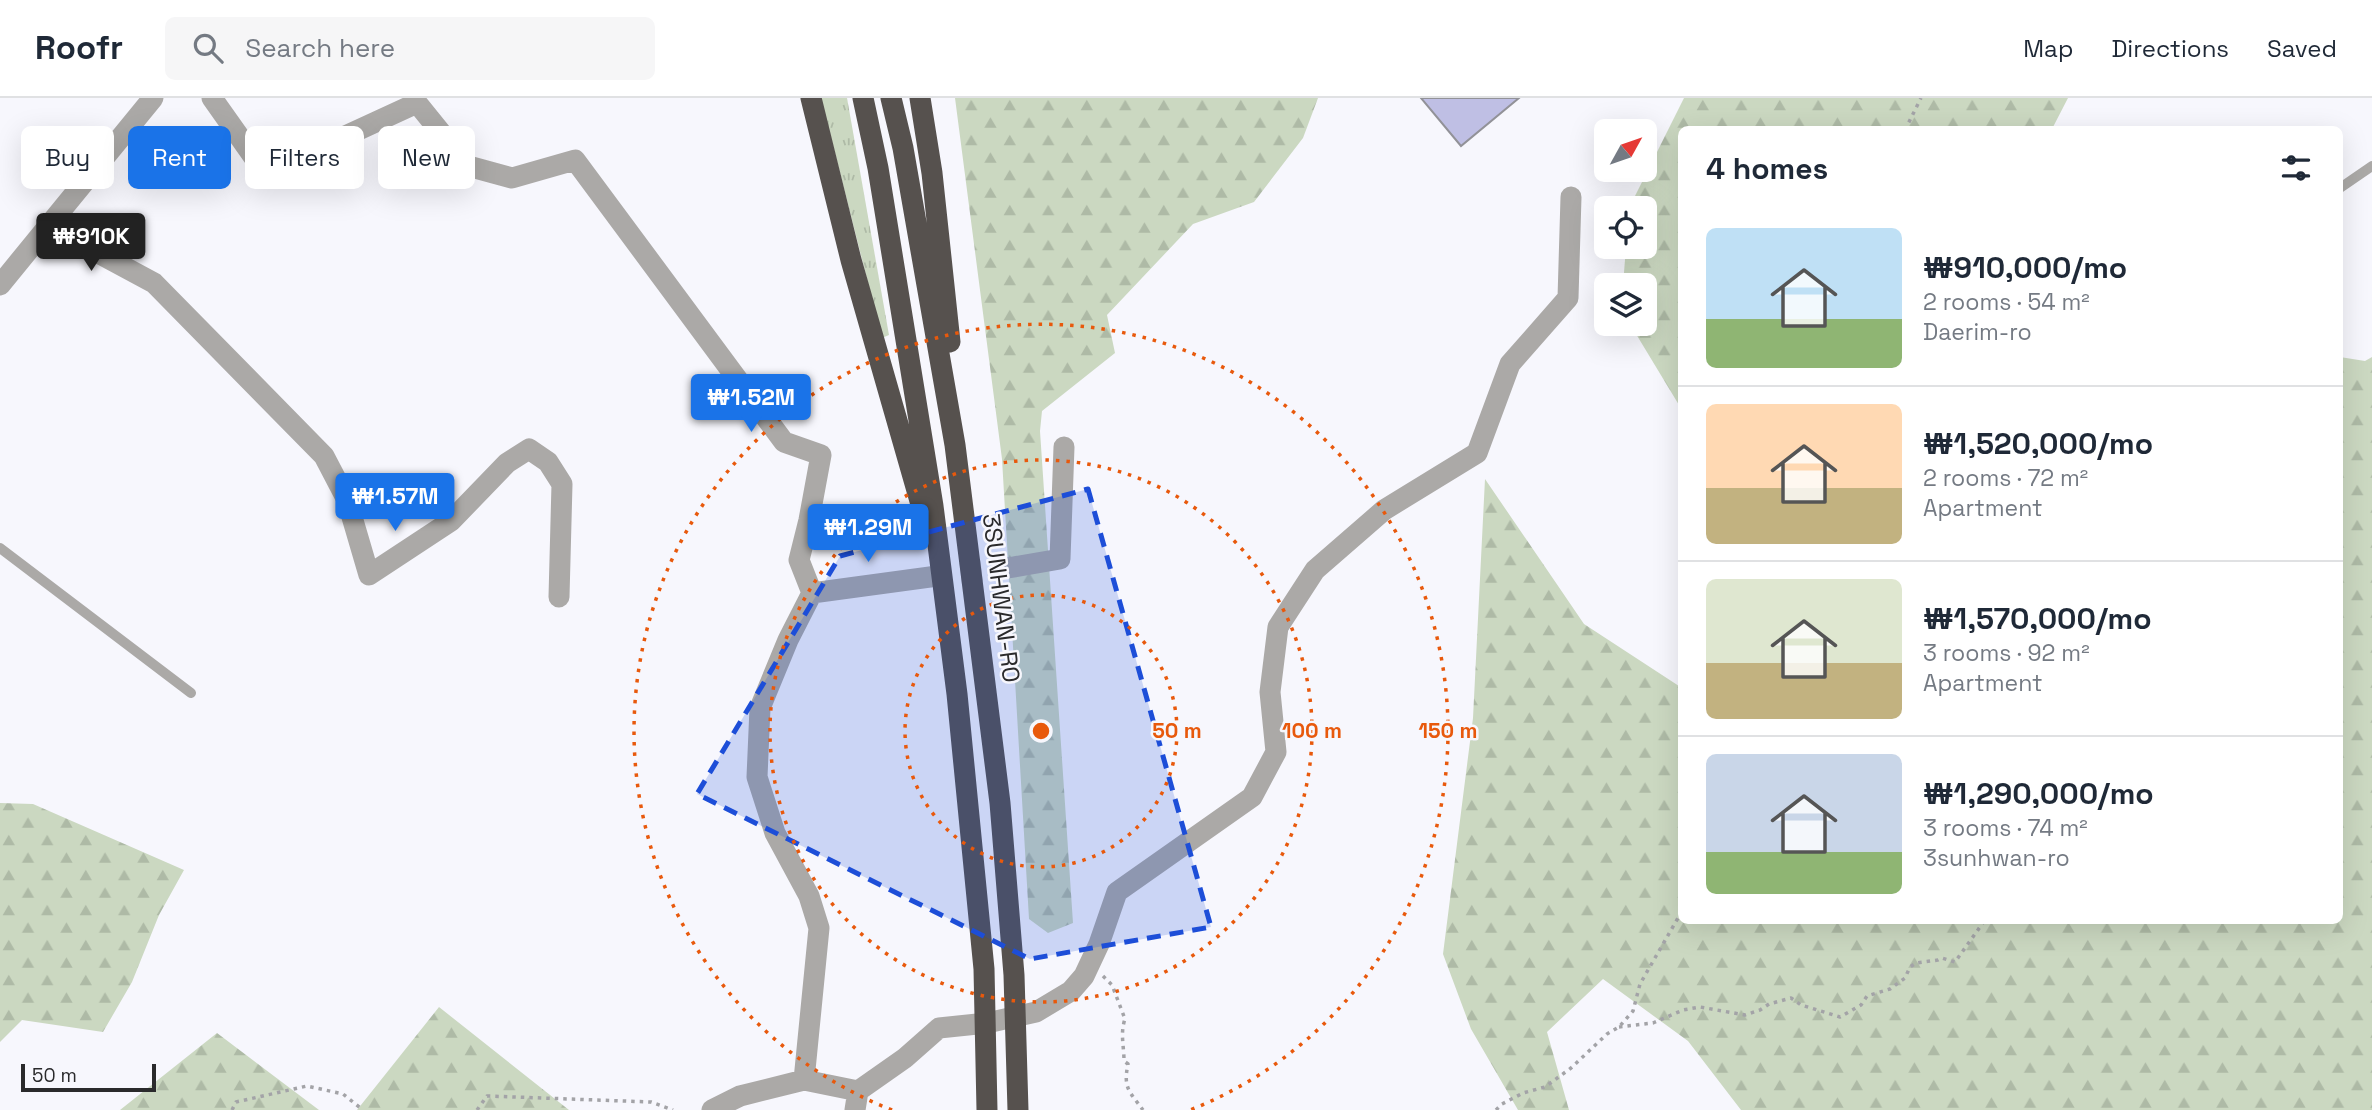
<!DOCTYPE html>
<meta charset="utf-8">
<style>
body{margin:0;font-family:"Space Grotesk",sans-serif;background:#f6f6f7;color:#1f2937;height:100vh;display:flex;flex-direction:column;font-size:26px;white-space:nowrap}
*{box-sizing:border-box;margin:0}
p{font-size:23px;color:#747a83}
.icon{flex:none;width:38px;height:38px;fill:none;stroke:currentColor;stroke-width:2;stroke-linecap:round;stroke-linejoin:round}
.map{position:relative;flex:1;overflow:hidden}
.details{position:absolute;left:1678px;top:28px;width:665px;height:798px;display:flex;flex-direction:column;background:#fff;border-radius:10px;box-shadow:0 7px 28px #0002}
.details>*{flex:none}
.guide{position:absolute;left:21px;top:28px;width:665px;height:63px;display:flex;gap:14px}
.needle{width:46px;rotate:50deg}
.controls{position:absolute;left:1594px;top:21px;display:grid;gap:14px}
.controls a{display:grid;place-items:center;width:63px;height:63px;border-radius:10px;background:#fff;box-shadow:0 7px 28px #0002;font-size:35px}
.scale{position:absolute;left:21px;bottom:18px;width:135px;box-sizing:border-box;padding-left:7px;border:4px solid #2a2a2c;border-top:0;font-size:19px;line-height:24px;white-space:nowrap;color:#2a2a2c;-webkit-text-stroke:5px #f7f7fd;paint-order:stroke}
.price{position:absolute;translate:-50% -60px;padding:0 16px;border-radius:7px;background:#1a73e8;color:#fff;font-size:23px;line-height:46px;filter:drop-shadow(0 2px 4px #0008)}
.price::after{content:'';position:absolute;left:50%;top:42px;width:21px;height:16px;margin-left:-10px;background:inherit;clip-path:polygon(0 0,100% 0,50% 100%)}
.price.active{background:#222;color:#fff}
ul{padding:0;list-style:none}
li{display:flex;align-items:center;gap:21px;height:175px;padding:0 28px}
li+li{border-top:2px solid #e0e1e3}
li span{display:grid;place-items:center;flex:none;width:196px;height:140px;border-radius:10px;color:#555}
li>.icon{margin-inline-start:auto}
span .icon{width:84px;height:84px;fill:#fffc;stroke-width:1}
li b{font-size:30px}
h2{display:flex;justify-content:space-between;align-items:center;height:84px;padding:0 28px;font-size:30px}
.chip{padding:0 24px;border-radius:10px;background:#fff;box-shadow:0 7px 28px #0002;font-size:24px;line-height:63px}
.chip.active{background:#1a73e8;color:#fff}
header{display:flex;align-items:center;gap:42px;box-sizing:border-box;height:98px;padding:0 35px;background:#fff;border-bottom:2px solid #e0e1e3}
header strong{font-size:33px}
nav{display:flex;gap:38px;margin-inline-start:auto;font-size:24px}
.search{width:490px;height:63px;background:#f6f6f7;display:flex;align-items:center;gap:18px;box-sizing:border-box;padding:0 24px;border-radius:10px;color:#747a83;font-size:26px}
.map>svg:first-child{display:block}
</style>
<header>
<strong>Roofr</strong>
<div class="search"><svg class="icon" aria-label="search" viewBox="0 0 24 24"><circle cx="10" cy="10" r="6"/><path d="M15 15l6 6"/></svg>Search here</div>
<nav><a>Map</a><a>Directions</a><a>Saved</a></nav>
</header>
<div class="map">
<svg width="2372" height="1012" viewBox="0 0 2372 1012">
<defs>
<pattern id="grass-tufts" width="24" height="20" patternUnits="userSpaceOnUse" patternTransform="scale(1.75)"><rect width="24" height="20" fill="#cbd8c1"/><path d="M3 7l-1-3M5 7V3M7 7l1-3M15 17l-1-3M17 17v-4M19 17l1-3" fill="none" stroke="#aebaa6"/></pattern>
<pattern id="forest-firs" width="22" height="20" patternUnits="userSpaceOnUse" patternTransform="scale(1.75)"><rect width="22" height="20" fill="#cbd8c1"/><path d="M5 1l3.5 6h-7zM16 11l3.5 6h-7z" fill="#aebaa6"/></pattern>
</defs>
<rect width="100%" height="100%" fill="#f7f7fd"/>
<path fill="url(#grass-tufts)" d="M821 0H847L889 237 882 240Z"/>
<path fill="url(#forest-firs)" d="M955 0H1318L1303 40 1254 104 1193 126 1107 217 1115 255 1042 313 1040 333 1073 825 1048 835 1029 821 1002 361Z
M1684 0H2068L2052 31 1682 32V312L1630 226H1645V187H1623L1626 149H1645V110H1629Z
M2340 259 2365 263 2372 259V1012H1741L1688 943 1603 881 1547 934 1569 1012H1518L1471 931 1443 856 1473 620 1485 381 1584 526 1682 590V822H2340Z
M0 705 33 706 184 772 159 817 132 884 103 934 22 922 0 944Z
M439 909 569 1012H357Z
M217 935 319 1012H120Z"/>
<path fill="#bfbfe4" stroke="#929298" stroke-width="2" d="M1421 0H1519L1461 48Z"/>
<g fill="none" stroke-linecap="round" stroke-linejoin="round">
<path stroke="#ceced3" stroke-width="21" stroke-dasharray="21 10" stroke-linecap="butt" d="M930 479 1008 470"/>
<path stroke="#a3a3a7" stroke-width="3.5" stroke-dasharray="3.5 5" stroke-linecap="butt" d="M1905 32 1921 0
M1103 878 1112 887 1125 921C1120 935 1124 948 1124 963L1128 966C1123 990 1129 993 1143 1012
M1619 929 1653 925 1683 912 1700 909 1745 917 1760 912 1769 906 1791 900 1801 907 1840 919 1861 907 1867 898 1890 891 1905 880 1910 869 1916 865 1938 862 1942 860 1955 864 1985 822
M232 1012 236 1004 307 988 343 996 363 1012
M477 1012 487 998 651 1004 673 1012
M1496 1012 1502 1006 1523 995 1545 989 1571 970 1607 936 1619 929 1633 913 1640 886 1682 813"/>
<path stroke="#aba9a7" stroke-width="10" d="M2340 90 2372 68
M0 450 191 595"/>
<path stroke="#aba9a7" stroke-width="21" d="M212 0 265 75 417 5 468 68 512 80 575 62 784 344 821 357 809 422 799 462 812 495 788 542 760 610 757 679 775 735 809 798 819 830 804 982 740 998 712 1012
M48 128 154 185 324 358 347 402 369 477 451 423 507 365 529 351 548 364 562 386 559 499
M0 187 153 0
M1008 470 1060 461 1064 349
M812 495 930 479
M804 982 858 993
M855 1012 858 993 905 960 939 930 987 925 1036 914 1071 893 1084 878 1099 846 1117 794 1252 699 1276 654 1270 594 1278 529 1315 472 1384 412 1477 355 1510 266 1568 200 1571 99"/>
<path stroke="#56514e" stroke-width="21" d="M811 0 851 162 922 410
M863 0 878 70 933 408 957 596 984 871 987 1012
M891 0 903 50 955 347 1000 705 1014 877 1018 1012
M920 0 932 75 950 244"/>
</g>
<path fill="#1d4ed8" fill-opacity="0.2" stroke="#1d4ed8" stroke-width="5" stroke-dasharray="14 9" stroke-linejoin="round" d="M1088 391 1211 829 1030 861 697 696 840 458Z"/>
<g fill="none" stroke="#e8590c" stroke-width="3.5" stroke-dasharray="3.5 7">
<circle cx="1041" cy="633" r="136"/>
<circle cx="1041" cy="633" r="271"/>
<path d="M892 1012A407 407 0 1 1 1190 1012"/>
</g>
<g text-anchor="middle" stroke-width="5" stroke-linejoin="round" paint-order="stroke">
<g font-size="24" fill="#2a2a2c" stroke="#f7f7fd">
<text transform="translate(1001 500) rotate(83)" y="8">3SUNHWAN-RO</text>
</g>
</g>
<circle cx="1041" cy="633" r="10" fill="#e8590c" stroke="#f7f7fd" stroke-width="3.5"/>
<g font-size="21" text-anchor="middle" font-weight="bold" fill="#e8590c" stroke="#f7f7fd" stroke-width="5" stroke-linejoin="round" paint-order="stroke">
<text x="1177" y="640">50 m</text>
<text x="1312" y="640">100 m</text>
<text x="1448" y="640">150 m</text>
</g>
</svg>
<div class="controls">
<a><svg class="needle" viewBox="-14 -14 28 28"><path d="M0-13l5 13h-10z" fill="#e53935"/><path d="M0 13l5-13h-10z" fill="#747a83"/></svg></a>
<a><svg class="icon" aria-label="locate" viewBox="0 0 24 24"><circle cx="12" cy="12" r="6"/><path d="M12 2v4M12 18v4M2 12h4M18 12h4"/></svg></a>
<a><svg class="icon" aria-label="layers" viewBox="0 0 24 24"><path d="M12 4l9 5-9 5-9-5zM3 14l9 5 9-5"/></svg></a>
</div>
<div class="scale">50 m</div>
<b class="price active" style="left:91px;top:175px">₩910K</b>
<b class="price" style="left:751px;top:336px">₩1.52M</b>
<b class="price" style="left:395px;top:435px">₩1.57M</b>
<b class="price" style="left:868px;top:466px">₩1.29M</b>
<div class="guide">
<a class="chip">Buy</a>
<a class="chip active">Rent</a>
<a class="chip">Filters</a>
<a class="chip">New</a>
</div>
<section class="details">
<h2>4 homes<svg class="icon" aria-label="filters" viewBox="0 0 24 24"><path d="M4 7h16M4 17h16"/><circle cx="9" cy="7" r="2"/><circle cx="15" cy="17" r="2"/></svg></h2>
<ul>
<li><span style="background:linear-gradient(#bfe0f5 65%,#8fb573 0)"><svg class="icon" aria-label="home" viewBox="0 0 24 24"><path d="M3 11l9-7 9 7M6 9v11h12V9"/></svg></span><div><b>₩910,000/mo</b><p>2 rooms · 54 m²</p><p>Daerim-ro</p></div></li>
<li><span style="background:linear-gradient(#ffd9b3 60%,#c2b280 0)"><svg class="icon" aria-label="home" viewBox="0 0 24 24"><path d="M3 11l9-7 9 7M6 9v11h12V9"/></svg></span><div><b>₩1,520,000/mo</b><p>2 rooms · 72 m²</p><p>Apartment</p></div></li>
<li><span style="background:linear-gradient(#dfe7d0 60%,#c2b280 0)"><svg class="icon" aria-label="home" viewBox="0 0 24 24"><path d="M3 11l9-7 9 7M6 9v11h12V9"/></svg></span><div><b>₩1,570,000/mo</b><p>3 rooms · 92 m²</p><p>Apartment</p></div></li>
<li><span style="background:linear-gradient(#c9d6e8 70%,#8fb573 0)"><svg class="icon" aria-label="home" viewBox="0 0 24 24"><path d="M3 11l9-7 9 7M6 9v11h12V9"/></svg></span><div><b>₩1,290,000/mo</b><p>3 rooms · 74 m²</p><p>3sunhwan-ro</p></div></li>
</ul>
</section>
</div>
